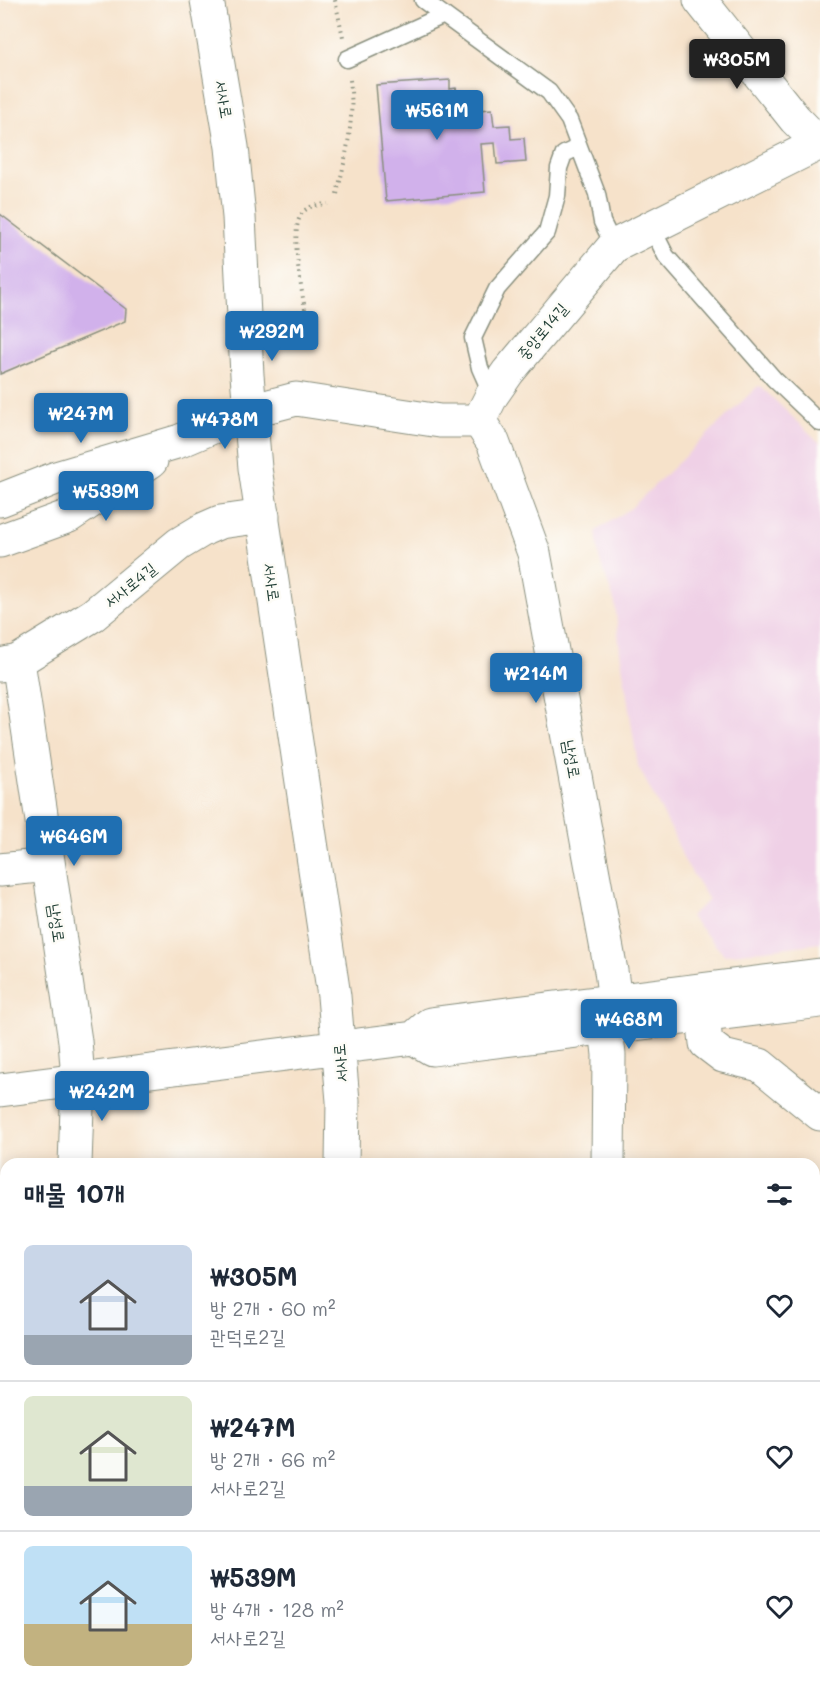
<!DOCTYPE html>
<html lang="ko">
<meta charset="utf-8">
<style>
body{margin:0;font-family:Mali,"Poor Story",sans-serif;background:#f2f2f3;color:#1f2937;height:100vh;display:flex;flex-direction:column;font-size:22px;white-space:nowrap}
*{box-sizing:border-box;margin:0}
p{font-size:20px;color:#747a83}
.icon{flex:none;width:33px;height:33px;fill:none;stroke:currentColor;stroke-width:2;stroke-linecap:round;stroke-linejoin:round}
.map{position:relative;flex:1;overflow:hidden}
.drawer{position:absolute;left:0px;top:1158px;width:820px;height:534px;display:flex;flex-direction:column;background:#fff;border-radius:18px 18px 0 0;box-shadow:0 3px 15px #0003}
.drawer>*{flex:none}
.price{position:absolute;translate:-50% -51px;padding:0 14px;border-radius:6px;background:#1f6fb2;color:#fff;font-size:20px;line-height:39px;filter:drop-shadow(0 2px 3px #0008)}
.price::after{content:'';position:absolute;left:50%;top:36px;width:18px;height:14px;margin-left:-9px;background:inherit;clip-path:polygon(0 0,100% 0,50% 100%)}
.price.selected{background:#222;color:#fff}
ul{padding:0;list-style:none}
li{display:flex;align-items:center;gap:18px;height:150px;padding:0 24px}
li+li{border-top:2px solid #e0e1e3}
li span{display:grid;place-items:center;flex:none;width:168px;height:120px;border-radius:9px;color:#555}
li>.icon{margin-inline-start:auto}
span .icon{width:72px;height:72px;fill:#fffc;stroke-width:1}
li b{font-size:26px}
h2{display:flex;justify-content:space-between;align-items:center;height:72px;padding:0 24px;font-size:26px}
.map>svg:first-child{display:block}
</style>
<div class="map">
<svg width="820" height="1692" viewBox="0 0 820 1692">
<rect width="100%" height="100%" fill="#fdfcf7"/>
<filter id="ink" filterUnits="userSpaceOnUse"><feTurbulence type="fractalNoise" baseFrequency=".0167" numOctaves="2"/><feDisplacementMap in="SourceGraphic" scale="12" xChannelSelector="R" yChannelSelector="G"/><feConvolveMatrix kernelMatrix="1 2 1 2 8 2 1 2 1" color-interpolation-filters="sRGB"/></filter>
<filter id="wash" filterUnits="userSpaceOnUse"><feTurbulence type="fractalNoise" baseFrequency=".008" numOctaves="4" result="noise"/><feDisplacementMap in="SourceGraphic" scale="24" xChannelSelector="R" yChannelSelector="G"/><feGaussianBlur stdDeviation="1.35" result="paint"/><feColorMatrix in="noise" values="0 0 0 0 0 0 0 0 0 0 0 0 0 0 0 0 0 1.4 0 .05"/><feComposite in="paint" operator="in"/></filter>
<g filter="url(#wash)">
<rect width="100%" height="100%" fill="#f6e2ca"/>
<path fill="#efd0e6" d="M760 386 820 443V943L724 955 690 916 709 900 684 860 672 831 638 766 620 652 615 603 599 558 596 531 631 508 757 387Z"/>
<g id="blocks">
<path fill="#d1b1eb" d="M450 80V89L456 88 457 91H464L477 101 478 110 492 109 494 126 510 125 511 139 524 138 526 162 497 164 495 143 481 144 485 192 386 201 376 85Z
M0 214 126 309 125 321 0 374Z"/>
</g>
</g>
<g filter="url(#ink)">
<use href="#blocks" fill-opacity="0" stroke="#8a907f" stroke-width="1.5"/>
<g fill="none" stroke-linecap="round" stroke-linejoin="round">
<g stroke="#8a907f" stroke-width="19">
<path id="lane" d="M423 0 549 92 569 120 597 194 602 222 614 246
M347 59 444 15
M651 226 666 256 774 379 820 423
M492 395 480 368 473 338 497 289 547 232 557 196 559 168 564 154 579 147"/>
</g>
<g stroke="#8a907f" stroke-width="35">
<path id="street" d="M700 0 795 119 820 144
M250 411 296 399 440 421H479
M479 421 493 442 534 553 611 971 615 1001
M479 421 492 395 508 372 614 246 820 143
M18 661 75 1041 78 1079 75 1164
M0 665 18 661 93 615 179 544 204 529 220 522 263 516
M0 870 48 865
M703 1016 706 1043 723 1056 760 1065 820 1114
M606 1027 609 1055 608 1164
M0 1500H6
M771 1686 772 1692
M59 1692V1686
M594 1692V1686"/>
</g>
<g stroke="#8a907f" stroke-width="35">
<path id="secondary" d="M207 0 232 147 239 217 247 375 255 468 334 996 343 1101 342 1164
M0 500 56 478 180 441 250 411
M0 541 69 516 151 461
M414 1038 432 1049 820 1001
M0 1090 414 1038 430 1024 445 1022 820 975
M328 1686V1692"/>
</g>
<path stroke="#8a907f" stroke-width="4" stroke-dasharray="1.5 4.5" stroke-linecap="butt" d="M335 0 343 37
M337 194C346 156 355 120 350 80
M309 333C306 308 287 233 302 213 309 205 318 205 328 204"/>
<use href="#lane" stroke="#fff" stroke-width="16"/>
<use href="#street" stroke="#fff" stroke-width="33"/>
<use href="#secondary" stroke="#fff" stroke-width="33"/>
</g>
</g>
<g text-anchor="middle" stroke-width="5" stroke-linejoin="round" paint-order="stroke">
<g font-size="16" fill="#1f3d34" stroke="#fdfcf7">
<text transform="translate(224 99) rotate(80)" y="6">서사로</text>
<text transform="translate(542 331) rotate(-50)" y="6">중앙로14길</text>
<text transform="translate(272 582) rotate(82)" y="6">서사로</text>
<text transform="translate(130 585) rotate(-39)" y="6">서사로4길</text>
<text transform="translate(572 759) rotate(80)" y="6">남성로</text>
<text transform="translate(57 923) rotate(81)" y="6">남성로</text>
<text transform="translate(340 1063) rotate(-95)" y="6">서사로</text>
</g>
</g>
</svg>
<b class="price selected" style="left:737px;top:90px">₩305M</b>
<b class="price" style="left:437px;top:141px">₩561M</b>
<b class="price" style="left:272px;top:362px">₩292M</b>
<b class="price" style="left:81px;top:444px">₩247M</b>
<b class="price" style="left:225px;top:450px">₩478M</b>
<b class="price" style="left:106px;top:522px">₩539M</b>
<b class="price" style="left:536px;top:704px">₩214M</b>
<b class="price" style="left:74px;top:867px">₩646M</b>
<b class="price" style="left:629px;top:1050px">₩468M</b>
<b class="price" style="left:102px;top:1122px">₩242M</b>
<section class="drawer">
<h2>매물 10개<svg class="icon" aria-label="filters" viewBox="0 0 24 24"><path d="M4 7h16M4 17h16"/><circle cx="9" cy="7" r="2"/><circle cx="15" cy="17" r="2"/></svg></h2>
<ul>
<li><span style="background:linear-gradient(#c9d6e8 75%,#9aa5b1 0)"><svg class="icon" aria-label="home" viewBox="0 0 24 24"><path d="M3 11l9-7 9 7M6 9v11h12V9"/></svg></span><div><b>₩305M</b><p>방 2개 · 60 m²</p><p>관덕로2길</p></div><svg class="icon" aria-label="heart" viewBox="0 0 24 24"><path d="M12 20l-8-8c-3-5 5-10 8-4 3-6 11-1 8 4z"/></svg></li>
<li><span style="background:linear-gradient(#dfe7d0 75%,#9aa5b1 0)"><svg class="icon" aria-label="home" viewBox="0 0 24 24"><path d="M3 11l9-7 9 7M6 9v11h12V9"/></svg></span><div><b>₩247M</b><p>방 2개 · 66 m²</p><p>서사로2길</p></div><svg class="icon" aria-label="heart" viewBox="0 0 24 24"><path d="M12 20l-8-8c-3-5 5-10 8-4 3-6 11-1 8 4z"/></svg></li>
<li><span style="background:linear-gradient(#bfe0f5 65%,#c2b280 0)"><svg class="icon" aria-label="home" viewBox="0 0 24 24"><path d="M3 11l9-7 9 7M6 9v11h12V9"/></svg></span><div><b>₩539M</b><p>방 4개 · 128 m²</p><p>서사로2길</p></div><svg class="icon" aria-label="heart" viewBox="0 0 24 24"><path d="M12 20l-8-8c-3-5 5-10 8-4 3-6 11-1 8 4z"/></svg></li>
</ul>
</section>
</div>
